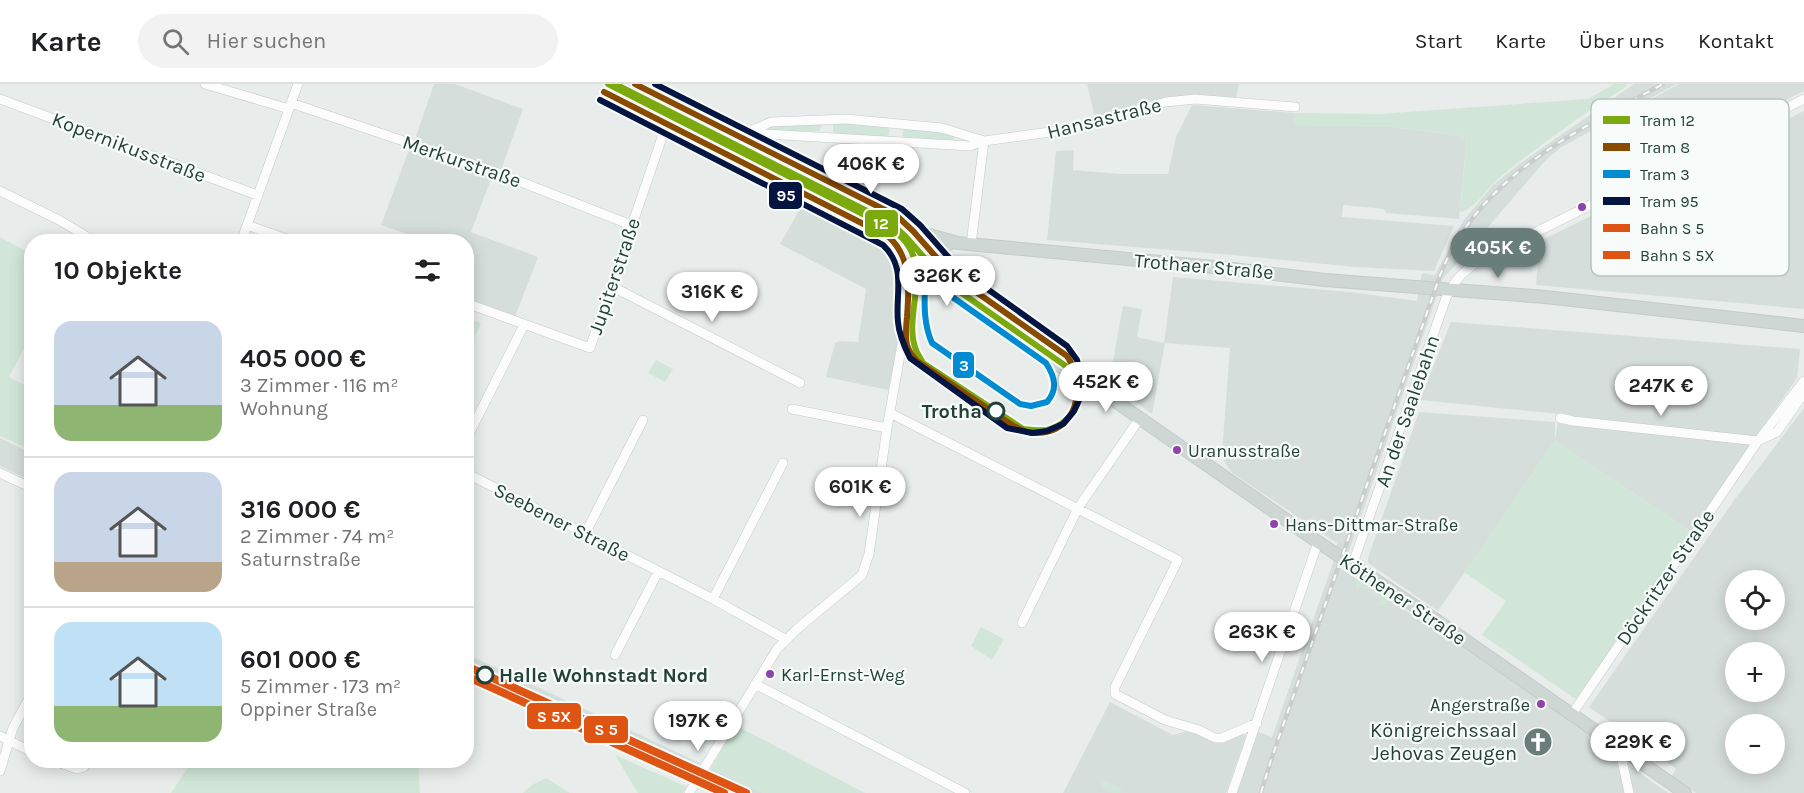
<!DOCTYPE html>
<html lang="de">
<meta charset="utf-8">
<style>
body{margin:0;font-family:Karla,sans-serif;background:#f2f2f2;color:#202124;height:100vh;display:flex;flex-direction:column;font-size:22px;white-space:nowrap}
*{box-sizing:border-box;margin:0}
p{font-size:20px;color:#757577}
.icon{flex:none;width:33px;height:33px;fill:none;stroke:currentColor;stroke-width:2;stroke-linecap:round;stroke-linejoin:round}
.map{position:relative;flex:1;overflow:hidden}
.drawer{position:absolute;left:24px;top:150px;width:450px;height:534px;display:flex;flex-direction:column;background:#fff;border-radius:24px;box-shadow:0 3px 15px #0003}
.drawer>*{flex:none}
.fabs{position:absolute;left:1725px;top:486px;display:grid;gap:12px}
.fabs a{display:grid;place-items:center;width:60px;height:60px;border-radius:50%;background:#fff;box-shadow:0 3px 15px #0003;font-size:30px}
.price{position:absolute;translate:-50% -51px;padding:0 14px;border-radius:21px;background:#fff;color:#222;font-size:20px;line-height:39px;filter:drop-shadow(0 2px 3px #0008)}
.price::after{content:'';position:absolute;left:50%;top:36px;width:18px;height:14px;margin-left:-9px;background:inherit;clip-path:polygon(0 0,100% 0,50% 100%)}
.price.current{background:#697e78;color:#fff}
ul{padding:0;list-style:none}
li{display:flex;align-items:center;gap:18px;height:150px;padding:0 30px}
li+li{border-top:2px solid #e0e0e0}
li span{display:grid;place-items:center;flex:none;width:168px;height:120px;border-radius:18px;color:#555}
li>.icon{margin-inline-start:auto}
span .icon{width:72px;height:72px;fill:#fffc;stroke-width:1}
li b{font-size:26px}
h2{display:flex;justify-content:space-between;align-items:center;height:72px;padding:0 30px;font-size:26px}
header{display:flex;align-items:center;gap:36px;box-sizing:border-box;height:84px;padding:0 30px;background:#fff;border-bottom:2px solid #e0e0e0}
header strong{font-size:28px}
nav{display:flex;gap:33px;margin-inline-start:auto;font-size:21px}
.search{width:420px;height:54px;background:#f2f2f2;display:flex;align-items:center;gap:15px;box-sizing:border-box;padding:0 21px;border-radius:33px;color:#757577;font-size:22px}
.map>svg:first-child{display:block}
</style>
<header>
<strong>Karte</strong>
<div class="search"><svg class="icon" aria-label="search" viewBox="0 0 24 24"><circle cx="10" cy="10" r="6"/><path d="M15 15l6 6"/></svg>Hier suchen</div>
<nav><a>Start</a><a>Karte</a><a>Über uns</a><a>Kontakt</a></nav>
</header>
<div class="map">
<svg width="1804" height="709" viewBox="0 0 1804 709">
<rect width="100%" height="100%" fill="#e8edeb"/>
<path fill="#d6dedb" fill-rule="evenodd" d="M434 0H455L523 25 501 86 415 55Z
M1087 0H1239L1236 14 1195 15 1147 23 1146 17 1095 34Z
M1634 0H1676L1560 64 1545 77 1450 187 1443 194 1348 470 1346 469 1341 485 1495 584 1615 668 1625 709H1237L1258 648 1272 653 1333 479 1337 459 1232 389 1225 379 1222 369 1230 264 1165 259 1152 330 1109 299 1123 222 1142 225 1137 253 1164 259 1173 193 1350 208 1417 217 1422 189 1435 191 1463 137 1493 101 1518 81Z
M1679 0H1804V7L1673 71 1663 54 1614 78 1597 45Z
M1192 21 1295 29 1294 41 1393 43 1467 53 1459 135 1386 129 1384 125 1343 121 1342 133 1454 142 1434 187 1355 183 1233 171 1047 156 1056 67 1074 66 1073 86 1120 90H1168L1176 53Z
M1804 27V225L1536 201 1540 157Z
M410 63 492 92 471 148 538 173 515 233 467 215 466 158 427 157 381 141Z
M806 114 887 158 899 177V259L888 306 826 293 835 259 840 257 858 258 866 205 780 160Z
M1451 238 1800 265 1797 294 1691 447 1555 357 1438 527 1368 479V474L1419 328 1555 338V355L1559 330 1420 316Z
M1804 324V709H1696L1672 692 1676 685 1589 623 1735 415ZM1736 496H1774V536H1736ZM1736 568H1774V608H1736ZM1736 640H1774V680H1736Z
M0 354 31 369V397L0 382Z
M467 570 700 679 698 684 708 688 711 684 764 709H713L700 703 701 699 692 695 689 699 467 597Z
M1110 618 1173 651 1187 647 1221 659 1242 649 1246 652 1226 709H1063Z
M1622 676 1668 709H1629Z"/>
<path fill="#d1e6d8" d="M1614 0H1625L1627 2C1582 31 1539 61 1498 95 1486 105 1475 126 1460 128L1467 53 1393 43 1294 42 1295 29 1379 30 1588 15Z
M833 39 890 42 888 54 833 49Z
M823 40 819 47H769L762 45 770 41Z
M904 43 948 49 955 54 950 58 902 54Z
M0 153 31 170V251L9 293 31 304V366L0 352Z
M467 234 481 239 467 269 466 234Z
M656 276 673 285 665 298 648 289Z
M1555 357 1691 447 1577 616 1482 551 1506 517 1464 488Z
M1356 495 1389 515 1385 523 1379 520 1382 515 1361 502 1356 506Z
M981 543 1004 555 992 576 971 562Z
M735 641 865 709H764L711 684Z
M615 671 687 703 683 709H638Z
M193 676 418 677 420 709H171Z
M546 694 570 709H523L532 701Z
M1104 696 1122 705 1120 709H1112L1100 703Z"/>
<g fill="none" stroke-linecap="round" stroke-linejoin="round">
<g stroke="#c5cac8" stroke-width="10">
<path id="minor" d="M205 0 289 25
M0 15 257 111
M291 19 498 89 631 141
M654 22 659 11V0
M754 45 766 50 970 62 984 57 1065 46 1166 18 1195 15 1295 23
M733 62 744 50 771 38 846 35 942 44 984 57
M0 107 59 136 96 158
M247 141 295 158
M241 158 298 0
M971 160 984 57
M611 202 800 299
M907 208 912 199 929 189
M466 219 590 264 670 30
M792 325 887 344
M890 329 1178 476 1115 603V610L1165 636 1199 646 1215 654H1222L1257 639
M1560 334 1573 337 1758 357 1777 348 1804 309
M466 356 524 241
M0 389 32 404
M466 389 713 515 785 555
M585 450 643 336
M1352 482 1446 214C1454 196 1464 187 1480 176L1804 15
M713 515 783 379
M1022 539 1078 424 1140 334
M615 571 658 488
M755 600 965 709
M1572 630 1758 357 1804 297
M0 652 32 668
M1625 667 1622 676 1629 709
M52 676 77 685 84 683 87 676
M0 687 13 644 32 609
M689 709 777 565 797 545 862 491 869 470 887 344 902 260 908 183 914 166
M1232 709 1318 458"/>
</g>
<g stroke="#c3ccc9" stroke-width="14">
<path id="major" d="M611 0 801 95 810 97 904 144 958 159 1224 184 1325 196 1545 213 1804 242
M808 103 824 114 891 150 919 161 930 162 949 160
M891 150 938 198 1056 280 1089 299 1318 458 1433 534 1685 709"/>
</g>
<use href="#minor" stroke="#fcfcfc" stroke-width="9"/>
<use href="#major" stroke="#cfd7d5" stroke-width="12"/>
<g stroke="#c9cdcc" stroke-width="4.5">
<path id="rail" d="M1261 709 1270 679 1438 197C1475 94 1573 49 1663 0"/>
</g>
<use href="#rail" stroke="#f7fbf9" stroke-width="2" stroke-dasharray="7" stroke-linecap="butt"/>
<g stroke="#f7fbf9" stroke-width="12">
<path id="rail-1" d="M466 582 746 709"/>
</g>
<g stroke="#f7fbf9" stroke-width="12">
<path id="rail-2" d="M466 592 724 709"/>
</g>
<use href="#rail-1" stroke="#dd5413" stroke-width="8"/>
<use href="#rail-2" stroke="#dd5413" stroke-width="8"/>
<g stroke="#f7fbf9" stroke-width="10">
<path id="tram-1" d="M608 0 894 146C898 150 904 155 907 160 930 191 903 233 916 266 918 271 921 275 923 279L1023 345C1031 346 1039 347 1047 346 1075 339 1091 307 1070 285L946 198 906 153 891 139 615 0"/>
</g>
<g stroke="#f7fbf9" stroke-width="10">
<path id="tram-2" d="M604 8 889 153C912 175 909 204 907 233 906 242 905 252 907 261 909 267 913 273 917 277L1012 341C1019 345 1027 349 1034 349 1077 351 1088 302 1067 272L952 191 913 147 897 132 635 0"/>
</g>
<g stroke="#f7fbf9" stroke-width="10">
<path id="tram-3" d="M925 189 941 205 1046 279C1055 293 1058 305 1047 318L1031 322 1020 320 932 259C922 237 925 213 925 189Z"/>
</g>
<g stroke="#f7fbf9" stroke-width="10">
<path id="tram-4" d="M600 16 883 161C907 184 895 209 898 238 899 251 904 262 910 274L1007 344 1032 349 1047 347 1063 340 1074 327 1080 314 1081 292 1077 276 1067 262 958 184 920 141 902 125 655 0"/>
</g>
<use href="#tram-1" stroke="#7caa0e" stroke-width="6"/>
<use href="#tram-2" stroke="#884b00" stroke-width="6"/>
<use href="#tram-3" stroke="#008bd2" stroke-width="6"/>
<use href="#tram-4" stroke="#051541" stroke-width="6"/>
</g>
<defs>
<g id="church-disc" transform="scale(1.5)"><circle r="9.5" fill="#697e78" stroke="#f7fbf9"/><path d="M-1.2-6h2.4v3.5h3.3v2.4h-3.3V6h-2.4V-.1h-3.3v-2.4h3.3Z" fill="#fff"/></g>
</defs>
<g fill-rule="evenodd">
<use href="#church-disc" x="1538" y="658"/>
</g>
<g fill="#8e44ad" stroke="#f7fbf9" stroke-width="2">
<circle cx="1582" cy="123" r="5"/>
<circle cx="1177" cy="366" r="5"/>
<circle cx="1274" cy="440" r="5"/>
<circle cx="770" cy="590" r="5"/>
<circle cx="1541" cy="620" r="5"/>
</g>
<g fill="#f7fbf9" stroke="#24423a" stroke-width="3">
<circle cx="996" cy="327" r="8"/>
<circle cx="485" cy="591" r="8"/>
</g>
<g text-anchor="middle" stroke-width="4.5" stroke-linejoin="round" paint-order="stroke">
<g font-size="18" fill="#24423a" stroke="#f7fbf9" text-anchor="start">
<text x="1188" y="373">Uranusstraße</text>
<text x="1285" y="447">Hans-Dittmar-Straße</text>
<text x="781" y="597">Karl-Ernst-Weg</text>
<text x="1530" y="627" text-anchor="end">Angerstraße</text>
</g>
<g font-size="20" fill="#24423a" stroke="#f7fbf9">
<text transform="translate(1104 34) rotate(-14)" y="7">Hansastraße</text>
<text transform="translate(129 63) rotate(21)" y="7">Kopernikusstraße</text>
<text transform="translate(462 77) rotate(19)" y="7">Merkurstraße</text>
<text transform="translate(1204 182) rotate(5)" y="7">Trothaer Straße</text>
<text transform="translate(614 192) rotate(-71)" y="7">Jupiterstraße</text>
<text transform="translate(1407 327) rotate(-71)" y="7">An der Saalebahn</text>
<text transform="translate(562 438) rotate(27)" y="7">Seebener Straße</text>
<text transform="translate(1665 493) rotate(-56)" y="7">Döckritzer Straße</text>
<text transform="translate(1403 515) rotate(34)" y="7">Köthener Straße</text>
</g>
<g font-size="20" font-weight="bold" fill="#24423a" stroke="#f7fbf9" text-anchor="end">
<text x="982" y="334">Trotha</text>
<text x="499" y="598" text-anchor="start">Halle Wohnstadt Nord</text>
</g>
<g font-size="20" fill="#24423a" stroke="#f7fbf9" text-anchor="end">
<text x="1517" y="653">Königreichssaal<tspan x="1517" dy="23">Jehovas Zeugen</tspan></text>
</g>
</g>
<rect x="1591" y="15" width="198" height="177" rx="9" fill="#f7fbf9" stroke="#b8c4c0" stroke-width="1.5"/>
<rect x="1603" y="32" width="27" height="8" fill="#7caa0e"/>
<rect x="1603" y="59" width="27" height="8" fill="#884b00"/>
<rect x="1603" y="86" width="27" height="8" fill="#008bd2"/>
<rect x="1603" y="113" width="27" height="8" fill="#051541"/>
<rect x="1603" y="140" width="27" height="8" fill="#dd5413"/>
<rect x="1603" y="167" width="27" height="8" fill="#dd5413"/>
<g font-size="16" fill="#24423a">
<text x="1640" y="42">Tram 12</text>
<text x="1640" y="69">Tram 8</text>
<text x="1640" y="96">Tram 3</text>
<text x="1640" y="123">Tram 95</text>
<text x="1640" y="150">Bahn S 5</text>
<text x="1640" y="177">Bahn S 5X</text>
</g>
<g stroke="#f7fbf9" stroke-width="2">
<rect x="768" y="97" width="35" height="29" rx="6" fill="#051541"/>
<rect x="864" y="125" width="35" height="29" rx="6" fill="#7caa0e"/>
<rect x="952" y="267" width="23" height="28" rx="6" fill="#008bd2"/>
<rect x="526" y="618" width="56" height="28" rx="6" fill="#dd5413"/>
<rect x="583" y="631" width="46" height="29" rx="6" fill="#dd5413"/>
</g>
<g font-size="16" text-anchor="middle" font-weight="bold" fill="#fff">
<text x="786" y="117">95</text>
<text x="881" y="145">12</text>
<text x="964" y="287">3</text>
<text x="554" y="638">S 5X</text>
<text x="606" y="651">S 5</text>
</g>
</svg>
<div class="fabs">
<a><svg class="icon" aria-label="locate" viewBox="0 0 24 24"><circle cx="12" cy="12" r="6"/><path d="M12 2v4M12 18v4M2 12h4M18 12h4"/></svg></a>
<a>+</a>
<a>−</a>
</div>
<b class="price" style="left:871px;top:111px">406K €</b>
<b class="price current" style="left:1498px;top:195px">405K €</b>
<b class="price" style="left:947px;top:223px">326K €</b>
<b class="price" style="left:712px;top:239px">316K €</b>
<b class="price" style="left:1106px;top:329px">452K €</b>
<b class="price" style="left:1661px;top:333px">247K €</b>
<b class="price" style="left:860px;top:434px">601K €</b>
<b class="price" style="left:1262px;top:579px">263K €</b>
<b class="price" style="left:698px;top:668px">197K €</b>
<b class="price" style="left:1638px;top:689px">229K €</b>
<section class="drawer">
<h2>10 Objekte<svg class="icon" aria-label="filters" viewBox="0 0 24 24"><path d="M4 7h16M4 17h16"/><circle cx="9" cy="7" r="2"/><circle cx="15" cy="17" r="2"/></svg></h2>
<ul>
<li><span style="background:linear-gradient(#c9d6e8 70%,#8fb573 0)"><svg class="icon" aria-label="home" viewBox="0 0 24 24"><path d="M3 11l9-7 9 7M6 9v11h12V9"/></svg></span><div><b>405 000 €</b><p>3 Zimmer · 116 m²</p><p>Wohnung</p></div></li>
<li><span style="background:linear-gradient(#c9d6e8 75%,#b9a48a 0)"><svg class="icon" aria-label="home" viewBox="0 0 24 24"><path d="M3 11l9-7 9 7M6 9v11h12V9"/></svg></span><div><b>316 000 €</b><p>2 Zimmer · 74 m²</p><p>Saturnstraße</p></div></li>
<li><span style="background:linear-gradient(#bfe0f5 70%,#8fb573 0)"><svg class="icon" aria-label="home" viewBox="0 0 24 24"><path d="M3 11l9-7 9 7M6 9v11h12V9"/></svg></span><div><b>601 000 €</b><p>5 Zimmer · 173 m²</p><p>Oppiner Straße</p></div></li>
</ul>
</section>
</div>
